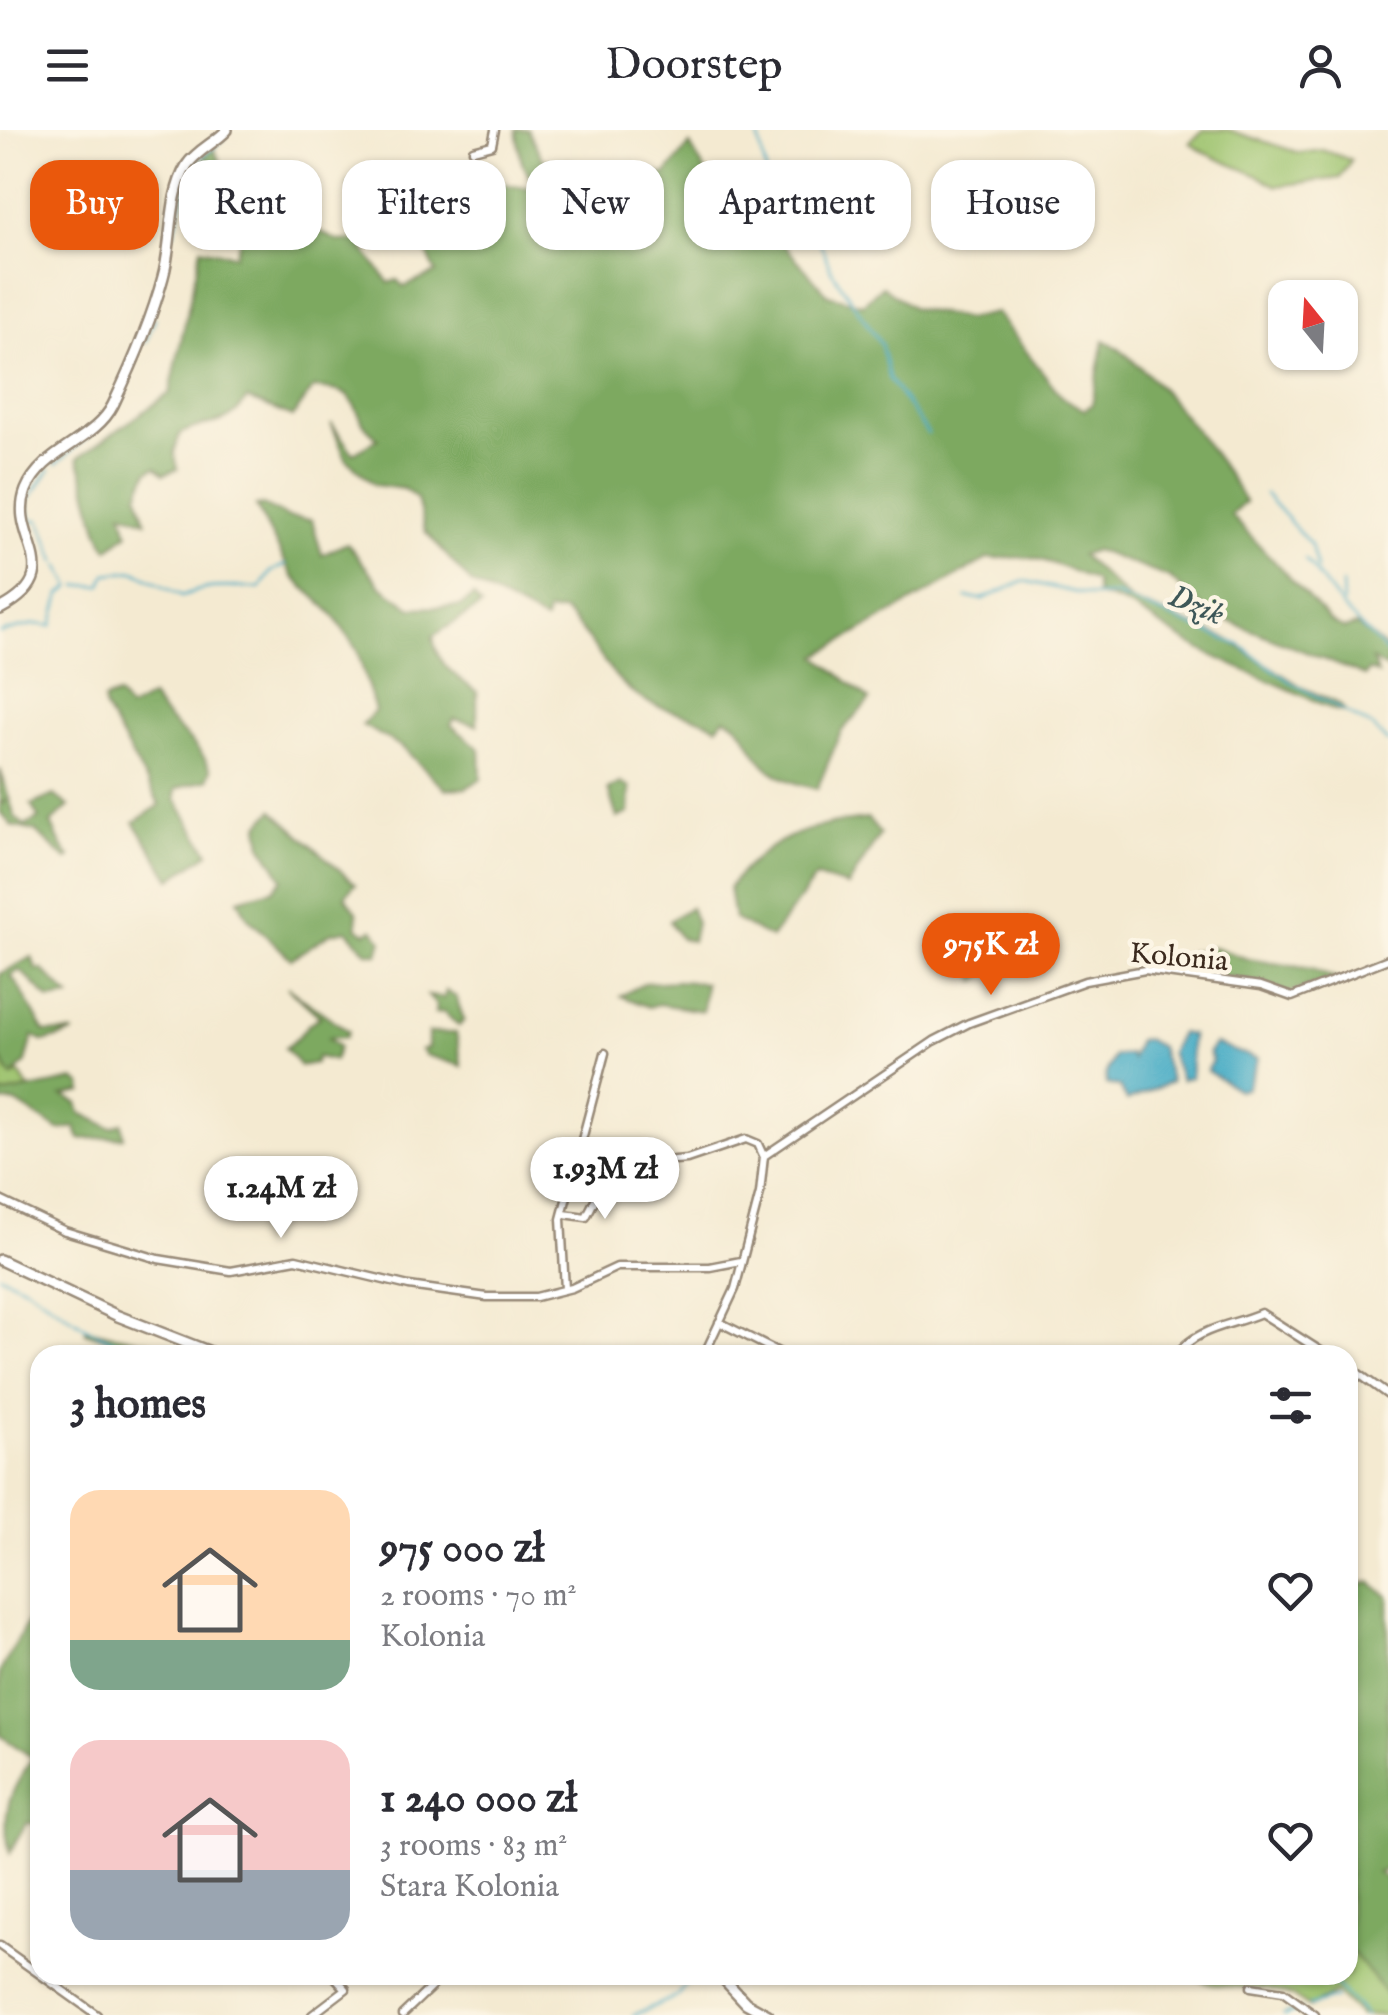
<!DOCTYPE html>
<meta charset="utf-8">
<style>
body{margin:0;font-family:"IM FELL English",serif;background:#f7f7f7;color:#2b2b33;height:100vh;display:flex;flex-direction:column;font-size:38px;white-space:nowrap}
*{box-sizing:border-box;margin:0}
p{font-size:32px;color:#7c7c81}
.icon{flex:none;width:55px;height:55px;fill:none;stroke:currentColor;stroke-width:2;stroke-linecap:round;stroke-linejoin:round}
.map{position:relative;flex:1;overflow:hidden}
.side{position:absolute;left:30px;top:1215px;width:1328px;height:640px;display:flex;flex-direction:column;background:#fff;border-radius:30px;box-shadow:0 2px 8px #0004}
.side>*{flex:none}
.top-card{position:absolute;left:30px;top:30px;width:1330px;height:90px;display:flex;gap:20px}
.needle{width:65px;rotate:342deg}
.buttons{position:absolute;left:1268px;top:150px;display:grid;gap:20px}
.buttons a{display:grid;place-items:center;width:90px;height:90px;border-radius:20px;background:#fff;box-shadow:0 2px 8px #0004;font-size:50px}
.price{position:absolute;translate:-50% -85px;padding:0 22px;border-radius:35px;background:#fff;color:#222;font-size:32px;line-height:65px;filter:drop-shadow(0 2px 5px #0008)}
.price::after{content:'';position:absolute;left:50%;top:60px;width:30px;height:22px;margin-left:-15px;background:inherit;clip-path:polygon(0 0,100% 0,50% 100%)}
.price.current{background:#ea580c;color:#fff}
ul{padding:0;list-style:none}
li{display:flex;align-items:center;gap:30px;height:250px;padding:0 40px}
li span{display:grid;place-items:center;flex:none;width:280px;height:200px;border-radius:30px;color:#555}
li>.icon{margin-inline-start:auto}
span .icon{width:120px;height:120px;fill:#fffc;stroke-width:1}
li b{font-size:42px}
h2{display:flex;justify-content:space-between;align-items:center;height:120px;padding:0 40px;font-size:42px}
.chip{padding:0 35px;border-radius:30px;background:#fff;box-shadow:0 2px 8px #0004;font-size:35px;line-height:90px}
.chip.current{background:#ea580c;color:#fff}
header{display:flex;justify-content:space-between;align-items:center;height:130px;padding:0 40px;background:#fff;font-size:45px;font-weight:600}
.map>svg:first-child{display:block}
</style>
<header><svg class="icon" aria-label="menu" viewBox="0 0 24 24"><path d="M4 6h16M4 12h16M4 18h16"/></svg>Doorstep<svg class="icon" aria-label="person" viewBox="0 0 24 24"><circle cx="12" cy="8" r="4"/><path d="M4 21q1-7 8-7t8 7"/></svg></header>
<div class="map">
<svg width="1388" height="1885" viewBox="0 0 1388 1885">
<rect width="100%" height="100%" fill="#fcf5e5"/>
<filter id="ink" filterUnits="userSpaceOnUse"><feTurbulence type="fractalNoise" baseFrequency=".01" numOctaves="2"/><feDisplacementMap in="SourceGraphic" scale="20" xChannelSelector="R" yChannelSelector="G"/><feConvolveMatrix kernelMatrix="1 2 1 2 8 2 1 2 1" color-interpolation-filters="sRGB"/></filter>
<filter id="wash" filterUnits="userSpaceOnUse"><feTurbulence type="fractalNoise" baseFrequency=".0048" numOctaves="4" result="noise"/><feDisplacementMap in="SourceGraphic" scale="40" xChannelSelector="R" yChannelSelector="G"/><feGaussianBlur stdDeviation="2.25" result="paint"/><feColorMatrix in="noise" values="0 0 0 0 0 0 0 0 0 0 0 0 0 0 0 0 0 1.4 0 .05"/><feComposite in="paint" operator="in"/></filter>
<g filter="url(#wash)">
<rect width="100%" height="100%" fill="#f4ead1"/>
<path fill="#9cc36d" stroke="#6c7646" stroke-width="2.5" d="M1203 0H1228L1300 23 1323 20 1351 30 1340 48 1277 56C1249 38 1217 33 1190 13Z
M0 928 12 947 19 943 29 959 0 965Z
M1348 1818 1388 1866V1885H1359L1336 1863 1309 1877C1267 1844 1223 1867 1192 1845H1348Z"/>
<path fill="#7da960" stroke="#5c6a3f" stroke-width="2.5" d="M516 0H528L543 30 571 31 604 58C624 36 638 40 665 45L690 15 730 85 752 79 828 165 863 174 882 156 913 178 966 189 996 183 1063 268 1085 280 1092 274 1104 210C1147 230 1220 329 1245 372L1231 385 1330 491 1344 499 1357 495 1388 520V539L1372 530 1378 544 1369 540 1365 546 1209 483 1170 448 1095 420 1081 425 1131 471 1228 509 1303 558 1339 574 1345 582 1331 579C1286 556 1238 540 1194 516 1160 498 1136 473 1097 465L1095 451C1081 444 1047 430 1031 428 1019 426 1003 429 989 428L817 526 870 570 841 602 817 659C798 654 781 650 766 636 751 622 746 594 725 588L717 597C692 581 660 583 636 565 606 544 592 506 564 482H547L545 491 471 453 425 401 417 369 404 359 375 355 346 329 331 293 353 323 378 309C373 303 365 298 362 291 349 262 347 260 313 258L293 287 247 269C225 302 210 287 180 304L174 322 178 339 164 344 156 337 148 341 138 364 146 391 122 382 128 403 108 419C96 406 86 349 78 328L170 263 201 118 235 125 240 109 232 93 221 86 222 81 245 80 251 70 248 62 203 26 215 20C222 43 248 52 260 73L310 70 309 95 337 111 357 110 389 153 397 150 404 157 436 143 410 85 454 80 458 57 451 47C485 42 502 60 537 57L522 35Z
M349 53 374 59 385 75 391 111C365 97 349 86 349 53Z
M263 375 287 387 312 390 322 425 347 413 381 456 412 478 461 476 473 466 481 476 433 506C436 535 456 546 477 562V595L454 589 451 595 480 619 481 649 466 658 445 659 402 617 362 595 375 581 357 520 332 483 293 447 256 376Z
M118 565 129 579 151 567C168 596 196 608 211 640L208 649 176 659 175 668 209 723 171 749 134 692 160 675 104 577V570Z
M0 639 15 687 25 696 39 688 31 675 54 665 69 676 51 693C56 704 61 719 70 727L67 730 35 701 12 696 0 682V674L5 672 0 671Z
M621 653 630 658 629 683 617 688 608 659Z
M273 680 355 754 345 766 357 782 358 798 366 803 373 799 382 810 378 824 367 822 347 800 331 803 291 829 248 788 238 769 272 760 283 749 262 715 259 696Z
M868 689 880 704 848 756 816 747 771 808 734 789 729 758C764 709 810 694 868 689Z
M690 777 696 793 692 811 680 808 669 791Z
M991 812 997 813 993 839 977 851 965 829Z
M1213 817 1248 829 1312 839 1336 849 1286 864 1263 854 1164 840 1188 823Z
M32 827 36 839 43 840 70 867 50 870 20 840 11 846C24 861 33 884 45 902L74 903 44 912 33 906 26 932 12 947 0 928V844Z
M678 851 705 853 703 881 658 874 649 877 621 866 644 853Z
M287 857 348 901 346 907 328 908 339 917 334 930 317 927 315 933 300 936 285 918C301 910 303 894 320 887Z
M446 861 456 867 464 890 459 896 443 882 435 883 436 875 428 866 444 868Z
M428 903H456L462 936 425 925 421 920 428 918Z
M74 950 82 954 83 962 63 966 78 973 81 983 112 998 122 993 124 1007 80 1009 75 997 59 1000 16 973 0 972V965Z
M88 1199C124 1209 156 1210 187 1225H141L133 1218 85 1202Z
M1370 1452 1388 1466V1676L1382 1682 1388 1689V1739L1378 1743 1388 1749V1866L1348 1818V1466L1356 1455Z
M40 1469V1694L26 1693 10 1723C0 1684 10 1660 33 1628L0 1605V1542Z"/>
<path fill="#45abc5" stroke="#406a72" stroke-width="2.5" d="M1180 903 1191 905V947L1181 950 1170 922Z
M1146 909 1160 917 1171 952 1127 971 1120 957 1106 954V943L1114 926 1129 924 1131 929 1138 910Z
M1215 914 1258 929 1247 958 1238 960 1207 941 1212 930 1208 922Z"/>
<g fill="none" stroke-linecap="round" stroke-linejoin="round">
<path stroke="#45abc5" stroke-width="2.5" d="M757 0 770 60 790 76 796 90
M195 32 224 9
M798 94 816 102 831 140 881 214 889 249 928 304
M174 103 188 42
M145 213 155 188
M56 334 110 288
M50 339 27 372 30 390H40L56 431
M1265 364 1311 415 1317 439
M1305 429 1345 480 1388 524
M59 435 70 455
M1342 454 1343 472
M78 456 102 455 106 444 135 441 182 466C213 453 227 458 260 458L271 442 286 434
M966 468 983 469 1025 451 1091 466 1115 465 1240 515 1291 552 1372 597 1388 612
M0 503 35 494 52 496 61 464 71 457
M0 1145 26 1157 85 1197 143 1225
M1325 1845 1365 1885
M1309 1876 1336 1868
M633 1885 678 1866 691 1845
M1283 1885 1301 1880"/>
</g>
</g>
<g filter="url(#ink)">
<g fill="none" stroke-linecap="round" stroke-linejoin="round">
<g stroke="#988a78" stroke-width="11">
<path id="minor" d="M473 20 492 15 495 0
M577 1028 626 1042 652 1032 687 1029 746 1009 758 1014 763 1025
M0 1070 65 1101 158 1129 231 1141 296 1129 409 1156 487 1167H536L572 1158 617 1137H710L741 1131
M564 1084 586 1087 600 1060 625 1043
M565 1159 561 1089 605 923
M719 1192 784 1225
M704 1225 735 1159 760 1063 764 1026 934 911 969 893 1085 851 1145 840 1261 856 1292 867 1388 829
M1176 1225C1197 1197 1231 1196 1261 1183L1327 1225
M1348 1236 1388 1265
M0 1816 97 1885
M1251 1857 1283 1862 1315 1885
M312 1885 346 1859 333 1845
M402 1885 444 1845"/>
</g>
<g stroke="#988a78" stroke-width="14">
<path id="major" d="M0 479C72 441 7 409 26 360 42 320 95 311 113 275 133 233 151 192 163 147 173 112 168 66 187 35 197 20 215 13 227 0
M0 1130 118 1186 218 1225
M720 1845 746 1873 768 1885"/>
</g>
<use href="#minor" stroke="#fff" stroke-width="6"/>
<use href="#major" stroke="#fff" stroke-width="9"/>
</g>
</g>
<g text-anchor="middle" stroke-width="9" stroke-linejoin="round" paint-order="stroke">
<g font-size="30" fill="#3b2a1e" stroke="#fcf5e5">
<text transform="translate(1179 826) rotate(5)" y="10">Kolonia</text>
</g>
<g font-size="32" font-style="italic" fill="#3e5758" stroke="#fcf5e5">
<text transform="translate(1197 474) rotate(22)" y="11">Dzik</text>
</g>
</g>
</svg>
<div class="buttons">
<a><svg class="needle" viewBox="-14 -14 28 28"><path d="M0-13l5 13h-10z" fill="#e53935"/><path d="M0 13l5-13h-10z" fill="#7c7c81"/></svg></a>
</div>
<b class="price current" style="left:991px;top:868px">975K zł</b>
<b class="price" style="left:605px;top:1092px">1.93M zł</b>
<b class="price" style="left:281px;top:1111px">1.24M zł</b>
<div class="top-card">
<a class="chip current">Buy</a>
<a class="chip">Rent</a>
<a class="chip">Filters</a>
<a class="chip">New</a>
<a class="chip">Apartment</a>
<a class="chip">House</a>
</div>
<section class="side">
<h2>3 homes<svg class="icon" aria-label="filters" viewBox="0 0 24 24"><path d="M4 7h16M4 17h16"/><circle cx="9" cy="7" r="2"/><circle cx="15" cy="17" r="2"/></svg></h2>
<ul>
<li><span style="background:linear-gradient(#ffd9b3 75%,#7fa58c 0)"><svg class="icon" aria-label="home" viewBox="0 0 24 24"><path d="M3 11l9-7 9 7M6 9v11h12V9"/></svg></span><div><b>975 000 zł</b><p>2 rooms · 70 m²</p><p>Kolonia</p></div><svg class="icon" aria-label="heart" viewBox="0 0 24 24"><path d="M12 20l-8-8c-3-5 5-10 8-4 3-6 11-1 8 4z"/></svg></li>
<li><span style="background:linear-gradient(#f6c9c9 65%,#9aa5b1 0)"><svg class="icon" aria-label="home" viewBox="0 0 24 24"><path d="M3 11l9-7 9 7M6 9v11h12V9"/></svg></span><div><b>1 240 000 zł</b><p>3 rooms · 83 m²</p><p>Stara Kolonia</p></div><svg class="icon" aria-label="heart" viewBox="0 0 24 24"><path d="M12 20l-8-8c-3-5 5-10 8-4 3-6 11-1 8 4z"/></svg></li>
</ul>
</section>
</div>
